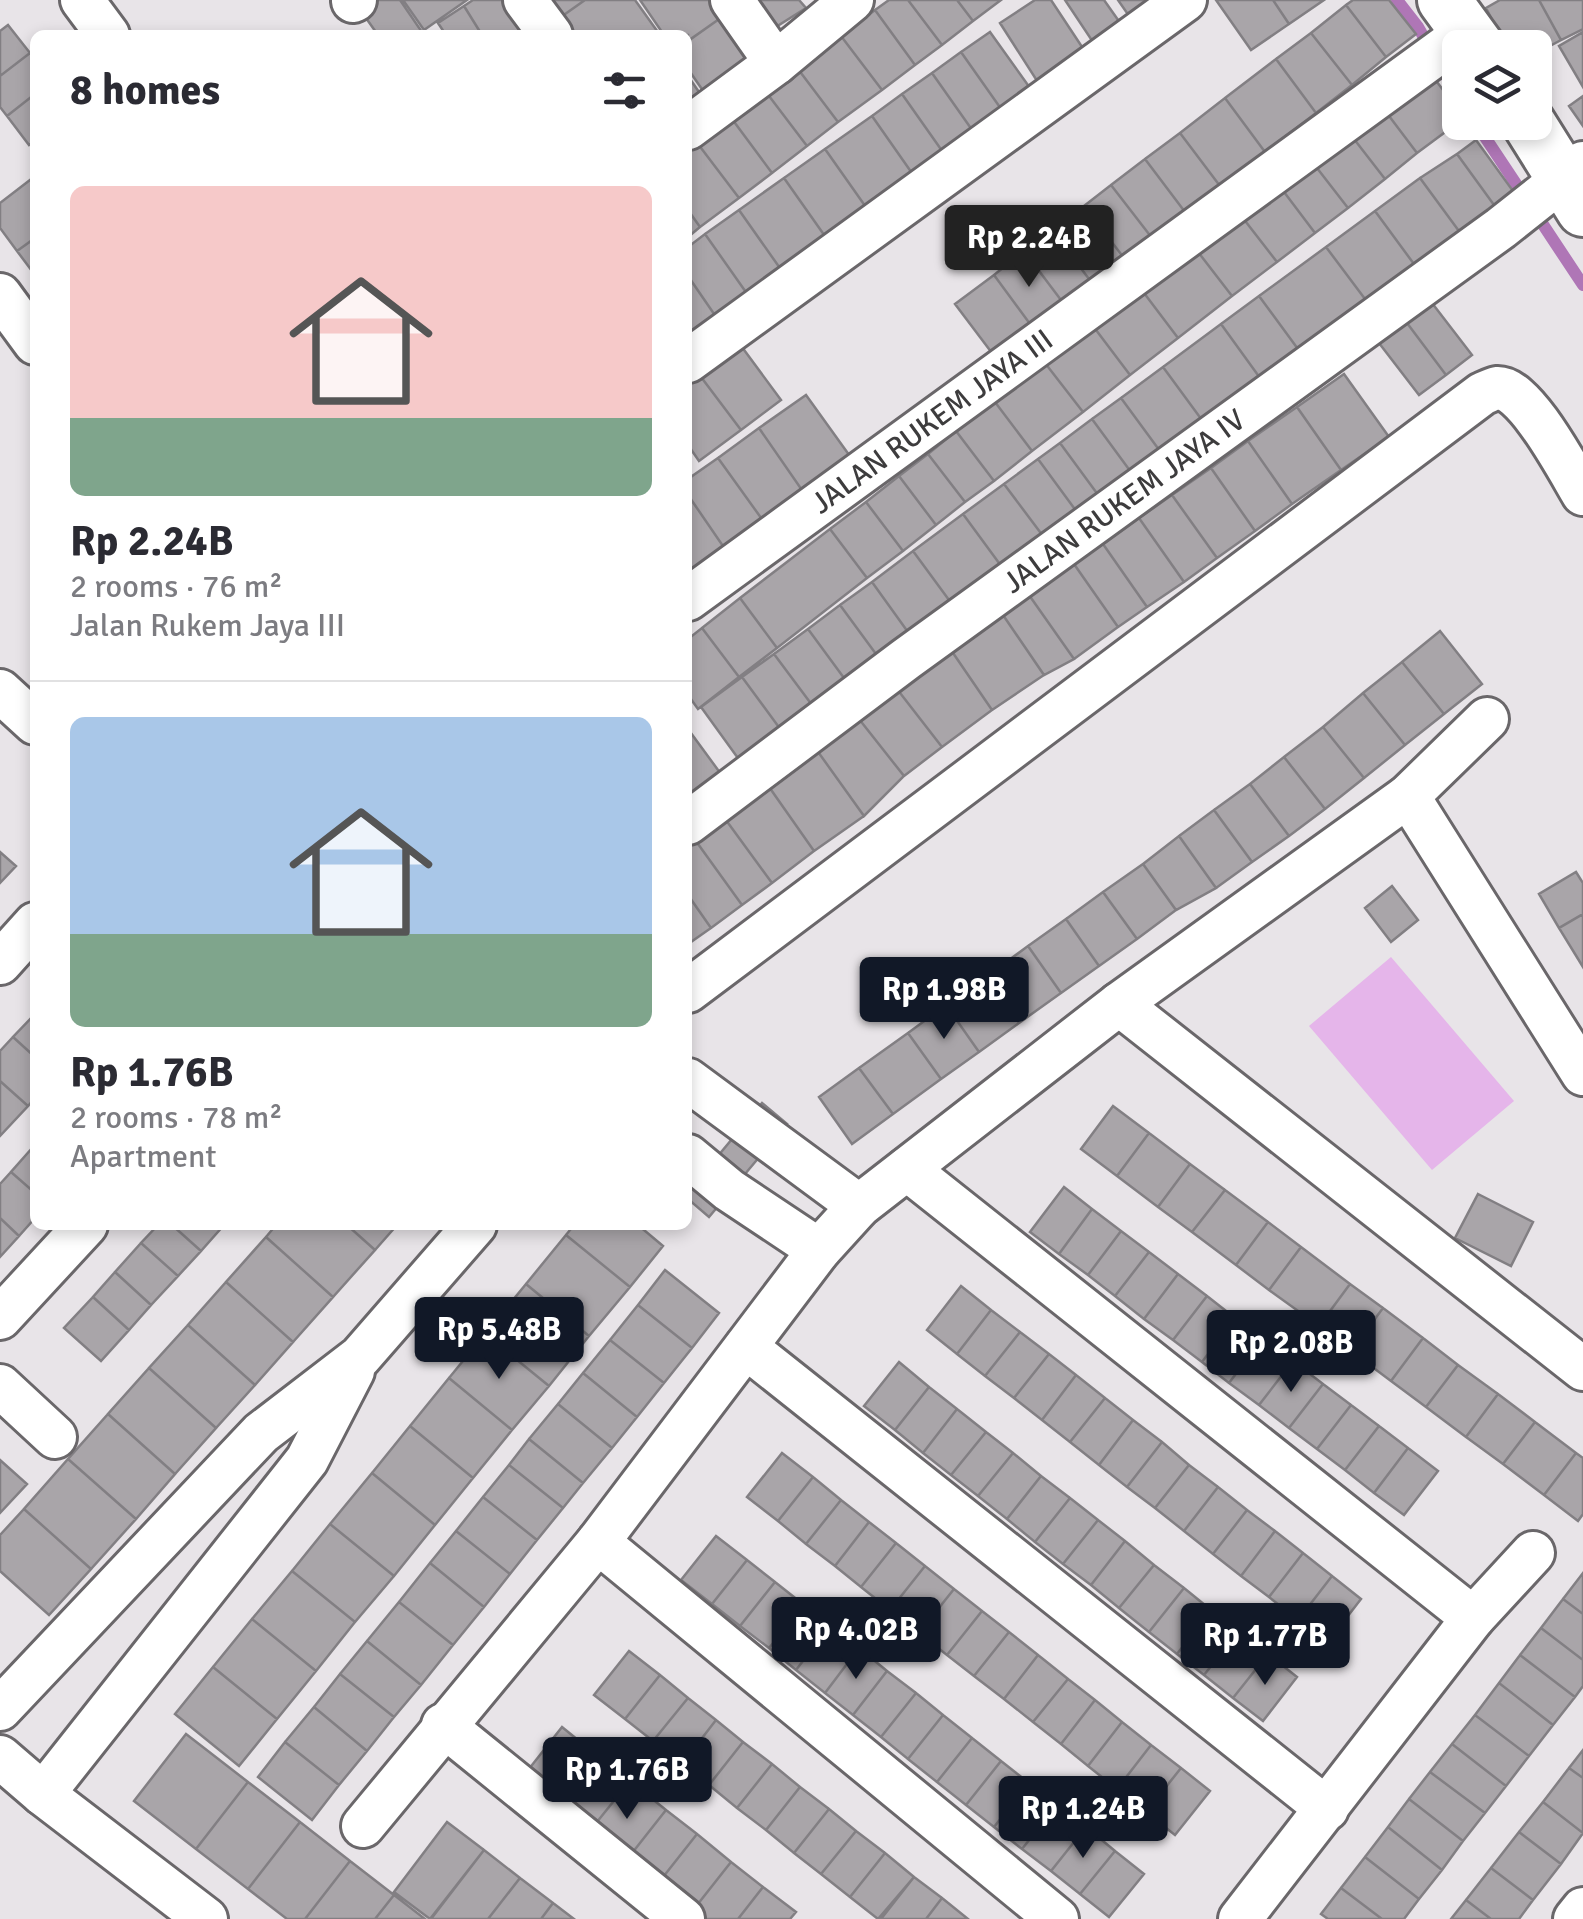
<!DOCTYPE html>
<meta charset="utf-8">
<style>
body{margin:0;font-family:Signika,sans-serif;background:#f2f2f3;color:#2b2b33;height:100vh;display:flex;flex-direction:column;font-size:38px;white-space:nowrap}
*{box-sizing:border-box;margin:0}
p{font-size:32px;color:#7c7c81}
.icon{flex:none;width:55px;height:55px;fill:none;stroke:currentColor;stroke-width:2;stroke-linecap:round;stroke-linejoin:round}
.map{position:relative;flex:1;overflow:hidden}
.side{position:absolute;left:30px;top:30px;width:662px;height:1200px;display:flex;flex-direction:column;background:#fff;border-radius:15px;box-shadow:0 5px 15px #0003}
.side>*{flex:none}
.tools{position:absolute;left:1442px;top:30px;display:grid;gap:20px}
.tools a{display:grid;place-items:center;width:110px;height:110px;border-radius:15px;background:#fff;box-shadow:0 5px 15px #0003;font-size:50px}
.price{position:absolute;translate:-50% -85px;padding:0 22px;border-radius:10px;background:#111827;color:#fff;font-size:32px;line-height:65px;filter:drop-shadow(0 2px 5px #0008)}
.price::after{content:'';position:absolute;left:50%;top:60px;width:30px;height:22px;margin-left:-15px;background:inherit;clip-path:polygon(0 0,100% 0,50% 100%)}
.price.selected{background:#222;color:#fff}
ul{padding:0;list-style:none}
li{display:grid;align-content:center;gap:20px;height:530px;padding:0 40px}
li+li{border-top:2px solid #e1e1e2}
li span{display:grid;place-items:center;height:310px;border-radius:15px;color:#555}
li>.icon{margin-inline-start:auto}
span .icon{width:180px;height:180px;fill:#fffc;stroke-width:1}
li b{font-size:42px}
h2{display:flex;justify-content:space-between;align-items:center;height:120px;padding:0 40px;font-size:42px}
.map>svg:first-child{display:block}
</style>
<div class="map">
<svg width="1583" height="1919" viewBox="0 0 1583 1919">
<rect width="100%" height="100%" fill="#e8e4e8"/>
<path fill="#e5b5ea" d="M1391 957 1514 1101 1432 1170 1309 1026Z"/>
<g fill="none" stroke-linecap="round" stroke-linejoin="round">
<path stroke="#af76b6" stroke-width="12" d="M1397 0 1418 27 1460 100
M1475 122 1583 285"/>
</g>
<path fill="#a9a5a9" stroke="#827f83" stroke-width="2.5" d="M376 0H400L424 35H378L361 11Z
M403 0H467L424 30Z
M473 0H508L525 35H482L464 6Z
M534 0H585L551 24Z
M585 0H635L660 35H558L551 24Z
M640 0H725L732 10 688 41V35H664Z
M745 0H799L806 8 771 30Z
M889 0H908L942 45 915 65 875 10Z
M908 0H957L973 21 942 45Z
M957 0H1001L973 21Z
M1035 0H1051L1088 56 1041 87 1000 23Z
M1065 0H1104L1123 27 1095 45Z
M1118 0H1167L1134 23Z
M1216 0H1273L1289 24 1251 50Z
M1273 0H1324L1289 24Z
M1353 0H1389L1416 34 1386 57 1346 5Z
M1500 0H1539L1561 40 1535 54V48H1507L1486 8Z
M1539 0H1583V29L1561 40Z
M1346 5 1386 57 1352 85 1311 33Z
M464 6 482 35H446L438 23Z
M732 10 763 55 706 95 688 69V41Z
M875 10 915 65 882 90 841 36Z
M8 25 30 53 0 76V31Z
M990 32 1040 102 1011 123 961 52Z
M1583 32V87L1559 46Z
M1311 33 1352 85 1316 113 1276 59Z
M841 36 882 90 838 122 798 69Z
M961 52 1011 123 982 144 932 73Z
M30 53 35 60V94L7 116 0 107V76Z
M1276 59 1316 113 1265 152 1225 98Z
M798 69 838 122 807 146 766 92Z
M1427 69 1460 112V121L1417 153 1380 104Z
M932 73 982 144 952 165 902 94Z
M688 76 701 95 688 105Z
M766 92 807 146 772 173 732 119Z
M35 94V141L29 145 7 116Z
M902 94 952 165 921 186 872 116Z
M1583 96V126L1569 106Z
M1225 98 1265 152 1220 186 1180 133Z
M1380 104 1417 153 1385 179 1347 130Z
M872 116 921 186 875 220 825 149Z
M732 119 772 173 739 198 698 144Z
M1347 130 1385 179 1348 208 1310 159Z
M1180 133 1220 186 1185 212 1145 159Z
M1476 140 1521 202 1502 216 1457 154Z
M698 144 739 198 700 227 688 210V152Z
M825 149 875 220 834 249 784 178Z
M1457 154 1502 216 1467 242 1420 178Z
M1145 159 1185 212 1152 238 1111 185Z
M1310 159 1348 208 1315 233 1278 184Z
M784 178 834 249 789 281 739 210Z
M1420 178 1467 242 1422 275 1375 211Z
M30 180 35 186V238L17 251 0 228V203Z
M1278 184 1315 233 1277 262 1239 213Z
M1111 185 1152 238 1124 258 1084 206Z
M1084 206 1124 258 1092 283 1052 230Z
M688 210 700 227 688 237Z
M739 210 789 281 755 305 705 234Z
M1375 211 1422 275 1374 311 1326 247Z
M1239 213 1277 262 1232 296 1195 248Z
M1052 230 1092 283 1064 304 1024 251Z
M705 234 755 305 723 327 688 276V247Z
M35 238V275L17 251Z
M1326 247 1374 311 1306 360 1259 296Z
M1195 248 1232 296 1178 338 1141 289Z
M1024 251 1064 304 1033 328 994 275Z
M994 275 1033 328 995 357 955 304Z
M688 276 723 327 688 346Z
M1141 289 1178 338 1130 375 1093 326Z
M1259 296 1306 360 1268 389 1221 324Z
M1432 303 1472 355 1446 375 1407 323Z
M1407 323 1446 375 1419 395 1379 343Z
M1221 324 1268 389 1210 431 1163 367Z
M1093 326 1130 375 1083 412 1045 363Z
M736 339 781 400 741 430 695 369Z
M1045 363 1083 412 1032 451 995 402Z
M1163 367 1210 431 1168 462 1121 398Z
M695 369 741 430 699 461 688 445V374Z
M1344 374 1389 437 1341 470 1297 407Z
M806 395 852 459 804 493 759 428Z
M1121 398 1168 462 1139 483 1092 419Z
M995 402 1032 451 994 481 956 431Z
M1297 407 1341 470 1292 504 1248 441Z
M1092 419 1139 483 1107 507 1060 443Z
M759 428 804 493 764 522 718 458Z
M956 431 994 481 965 502 928 454Z
M1248 441 1292 504 1255 531 1211 468Z
M1060 443 1107 507 1085 523 1038 459Z
M928 454 965 502 936 525 899 476Z
M718 458 764 522 725 549 688 495V479Z
M1038 459 1085 523 1052 548 1004 484Z
M1211 468 1255 531 1217 558 1172 495Z
M899 476 936 525 903 551 866 502Z
M1004 484 1052 548 1010 578 963 514Z
M688 495 725 549 692 573 688 566Z
M1172 495 1217 558 1184 582 1139 518Z
M866 502 903 551 867 578 830 529Z
M963 514 1010 578 960 615 913 551Z
M1139 518 1184 582 1147 607 1103 544Z
M830 529 867 578 777 648 740 598Z
M1103 544 1147 607 1118 627 1074 564Z
M913 551 960 615 918 646 872 582Z
M1074 564 1118 627 1074 659 1029 595Z
M872 582 918 646 887 669 840 605Z
M1029 595 1074 659 1044 675 1003 615Z
M740 598 777 648 739 677 702 628Z
M840 605 887 669 855 693 808 629Z
M1003 615 1044 675 992 710 951 650Z
M702 628 739 677 698 709 688 695V639Z
M808 629 855 693 821 717 774 654Z
M1440 631 1482 684 1444 714 1402 662Z
M951 650 992 710 942 747 897 689Z
M774 654 821 717 789 741 742 677Z
M1402 662 1444 714 1405 745 1363 693Z
M742 677 789 741 748 772 701 707Z
M897 689 942 747 904 776 859 719Z
M1363 693 1405 745 1364 778 1323 727Z
M859 719 904 776 864 816 816 749Z
M1323 727 1364 778 1325 809 1284 757Z
M688 729 729 785 688 816Z
M816 749 864 816 814 851 767 784Z
M1284 757 1325 809 1289 836 1250 784Z
M767 784 814 851 772 883 723 816Z
M1250 784 1289 836 1252 862 1214 810Z
M1214 810 1252 862 1216 888 1179 836Z
M723 816 772 883 742 905 693 837Z
M1179 836 1216 888 1176 910 1143 864Z
M693 837 742 905 711 928 688 895V841Z
M0 852 16 866 0 883Z
M1143 864 1176 910 1137 939 1103 892Z
M1576 872 1583 883V914L1559 928 1539 894Z
M1392 886 1418 920 1391 942 1365 908Z
M1103 892 1137 939 1099 966 1066 919Z
M688 895 711 928 688 944Z
M1583 914V967L1559 928Z
M1066 919 1099 966 1061 993 1028 946Z
M1028 946 1061 993 1019 1023 986 977Z
M986 977 1019 1023 979 1052 946 1005Z
M946 1005 979 1052 941 1079 908 1033Z
M35 1014V1057L13 1037Z
M908 1033 941 1079 893 1114 859 1068Z
M13 1037 35 1057V1098L28 1106 0 1081V1051Z
M859 1068 893 1114 852 1144 819 1097Z
M0 1081 28 1106 0 1136Z
M762 1103 787 1124 709 1217 688 1199V1192Z
M1113 1106 1149 1133 1117 1176 1081 1149Z
M1149 1133 1190 1164 1158 1207 1117 1176Z
M33 1147 35 1149V1193L11 1172Z
M1190 1164 1225 1190 1192 1232 1158 1207Z
M11 1172 35 1193V1218L19 1236 0 1218V1184Z
M1064 1187 1092 1209 1059 1254 1030 1232Z
M1225 1190 1268 1222 1236 1265 1192 1232Z
M1478 1194 1533 1222 1511 1266 1455 1238Z
M1092 1209 1121 1231 1088 1275 1059 1254Z
M0 1218 19 1236 0 1257Z
M1268 1222 1301 1247 1269 1290 1236 1265Z
M158 1225H172L201 1251 178 1276 141 1243Z
M172 1225H224L201 1251Z
M276 1225H347L375 1250 333 1297 266 1237Z
M347 1225H397L375 1250Z
M574 1225H638L663 1246 630 1287 566 1235Z
M1121 1231 1149 1252 1115 1296 1088 1275Z
M566 1235 630 1287 589 1336 526 1284Z
M266 1237 333 1297 293 1342 226 1282Z
M141 1243 178 1276 151 1305 115 1272Z
M1301 1247 1350 1284 1319 1326 1269 1290Z
M1149 1252 1178 1274 1144 1319 1115 1296Z
M665 1270 719 1313 692 1348 638 1305Z
M115 1272 151 1305 129 1330 93 1297Z
M1178 1274 1207 1296 1173 1340 1144 1319Z
M226 1282 293 1342 255 1385 188 1325Z
M526 1284 589 1336 549 1386 485 1334Z
M1350 1284 1383 1308 1351 1351 1319 1326Z
M961 1286 991 1310 957 1354 927 1330Z
M1207 1296 1235 1318 1202 1362 1173 1340Z
M93 1297 129 1330 101 1361 64 1328Z
M638 1305 692 1348 664 1383 610 1340Z
M1383 1308 1423 1338 1391 1381 1351 1351Z
M991 1310 1020 1332 985 1376 957 1354Z
M1235 1318 1263 1338 1229 1383 1202 1362Z
M188 1325 255 1385 216 1428 149 1368Z
M1020 1332 1049 1354 1014 1398 985 1376Z
M485 1334 549 1386 512 1430 449 1378Z
M1263 1338 1293 1361 1259 1405 1229 1383Z
M1423 1338 1458 1365 1426 1407 1391 1381Z
M610 1340 664 1383 637 1417 583 1373Z
M1049 1354 1076 1375 1042 1420 1014 1398Z
M1293 1361 1323 1384 1289 1428 1259 1405Z
M899 1362 929 1387 895 1430 864 1406Z
M1458 1365 1498 1394 1466 1437 1426 1407Z
M149 1368 216 1428 175 1474 108 1414Z
M583 1373 637 1417 612 1448 558 1404Z
M1076 1375 1105 1398 1070 1442 1042 1420Z
M449 1378 512 1430 473 1478 410 1426Z
M1323 1384 1351 1405 1317 1449 1289 1428Z
M929 1387 957 1409 923 1453 895 1430Z
M1498 1394 1535 1422 1503 1464 1466 1437Z
M1105 1398 1133 1420 1099 1465 1070 1442Z
M558 1404 612 1448 583 1483 529 1439Z
M1351 1405 1379 1426 1345 1470 1317 1449Z
M957 1409 986 1432 951 1475 923 1453Z
M108 1414 175 1474 136 1519 68 1459Z
M1133 1420 1162 1442 1127 1487 1099 1465Z
M1535 1422 1576 1453 1544 1495 1503 1464Z
M410 1426 473 1478 435 1525 372 1473Z
M1379 1426 1408 1448 1374 1493 1345 1470Z
M986 1432 1013 1453 978 1496 951 1475Z
M529 1439 583 1483 563 1508 509 1465Z
M1162 1442 1189 1465 1155 1508 1127 1487Z
M1408 1448 1438 1471 1404 1515 1374 1493Z
M782 1453 813 1477 778 1521 747 1497Z
M1013 1453 1041 1476 1007 1519 978 1496Z
M1576 1453 1583 1458V1514L1578 1521 1544 1495Z
M68 1459 136 1519 91 1569 24 1509Z
M0 1460 27 1484 0 1513Z
M509 1465 563 1508 537 1540 483 1497Z
M1189 1465 1218 1487 1184 1531 1155 1508Z
M372 1473 435 1525 394 1576 330 1524Z
M1041 1476 1070 1498 1035 1542 1007 1519Z
M813 1477 841 1500 806 1544 778 1521Z
M1218 1487 1247 1510 1213 1554 1184 1531Z
M483 1497 537 1540 510 1574 456 1531Z
M1070 1498 1098 1520 1063 1564 1035 1542Z
M841 1500 869 1522 835 1566 806 1544Z
M24 1509 91 1569 49 1615 0 1571V1535Z
M1247 1510 1275 1531 1241 1576 1213 1554Z
M1098 1520 1125 1541 1091 1585 1063 1564Z
M869 1522 896 1543 861 1587 835 1566Z
M330 1524 394 1576 355 1622 292 1571Z
M456 1531 510 1574 484 1607 430 1563Z
M1275 1531 1303 1553 1269 1597 1241 1576Z
M716 1536 747 1560 712 1604 681 1580Z
M1125 1541 1154 1565 1119 1608 1091 1585Z
M896 1543 925 1566 890 1610 861 1587Z
M1303 1553 1332 1576 1298 1620 1269 1597Z
M747 1560 775 1582 740 1626 712 1604Z
M430 1563 484 1607 453 1645 399 1602Z
M1154 1565 1184 1588 1149 1632 1119 1608Z
M925 1566 954 1589 919 1633 890 1610Z
M292 1571 355 1622 316 1671 252 1619Z
M1583 1573V1614L1563 1599Z
M1332 1576 1361 1599 1327 1643 1298 1620Z
M775 1582 804 1605 769 1648 740 1626Z
M1184 1588 1211 1610 1177 1654 1149 1632Z
M954 1589 982 1611 947 1655 919 1633Z
M1563 1599 1583 1614V1660L1541 1628Z
M399 1602 453 1645 421 1685 367 1641Z
M804 1605 830 1626 796 1670 769 1648Z
M1211 1610 1239 1631 1204 1675 1177 1654Z
M982 1611 1009 1632 974 1676 947 1655Z
M252 1619 316 1671 277 1719 213 1667Z
M830 1626 859 1648 825 1693 796 1670Z
M1541 1628 1583 1660V1686L1575 1697 1520 1655Z
M1239 1631 1268 1654 1233 1698 1204 1675Z
M1009 1632 1038 1655 1004 1699 974 1676Z
M367 1641 421 1685 394 1717 340 1674Z
M859 1648 887 1671 853 1715 825 1693Z
M629 1651 660 1675 625 1719 594 1695Z
M1268 1654 1297 1677 1263 1721 1233 1698Z
M1038 1655 1068 1679 1033 1722 1004 1699Z
M1520 1655 1575 1697 1553 1725 1499 1683Z
M213 1667 277 1719 239 1766 175 1714Z
M887 1671 916 1693 881 1737 853 1715Z
M340 1674 394 1717 367 1751 314 1707Z
M660 1675 688 1698 653 1741 625 1719Z
M1068 1679 1095 1700 1061 1744 1033 1722Z
M1499 1683 1553 1725 1529 1756 1475 1715Z
M916 1693 943 1715 908 1759 881 1737Z
M688 1698 716 1720 682 1764 653 1741Z
M1095 1700 1122 1722 1088 1766 1061 1744Z
M314 1707 367 1751 339 1785 285 1742Z
M943 1715 972 1738 937 1782 908 1759Z
M1475 1715 1529 1756 1506 1786 1452 1744Z
M716 1720 743 1742 709 1785 682 1764Z
M1122 1722 1151 1745 1117 1789 1088 1766Z
M562 1727 600 1758 559 1810 521 1779Z
M186 1734 248 1782 196 1849 134 1801Z
M972 1738 1001 1761 966 1805 937 1782Z
M285 1742 339 1785 312 1820 258 1777Z
M743 1742 772 1764 737 1808 709 1785Z
M1452 1744 1506 1786 1485 1813 1430 1772Z
M1151 1745 1181 1768 1146 1812 1117 1789Z
M1583 1750V1778L1569 1768Z
M600 1758 630 1781 588 1833 559 1810Z
M1001 1761 1029 1783 994 1827 966 1805Z
M772 1764 800 1787 766 1830 737 1808Z
M1181 1768 1210 1791 1175 1835 1146 1812Z
M1569 1768 1583 1778V1833L1543 1802Z
M1430 1772 1485 1813 1463 1841 1409 1799Z
M630 1781 666 1810 625 1862 588 1833Z
M248 1782 300 1822 248 1889 196 1849Z
M1029 1783 1057 1805 1022 1849 994 1827Z
M800 1787 829 1809 794 1853 766 1830Z
M1409 1799 1463 1841 1442 1870 1388 1827Z
M1543 1802 1583 1833 1561 1864 1519 1832Z
M1057 1805 1086 1827 1051 1871 1022 1849Z
M829 1809 856 1831 821 1874 794 1853Z
M666 1810 697 1834 656 1886 625 1862Z
M300 1822 350 1861 305 1919H287L248 1889Z
M447 1822 484 1850 430 1919 394 1892Z
M1086 1827 1115 1851 1080 1894 1051 1871Z
M1388 1827 1442 1870 1419 1899 1365 1857Z
M856 1831 885 1853 850 1897 821 1874Z
M1519 1832 1561 1864 1533 1900 1491 1868Z
M697 1834 731 1862 690 1914 656 1886Z
M484 1850 520 1878 488 1919H431Z
M1115 1851 1144 1874 1109 1917 1080 1894Z
M885 1853 914 1877 878 1919 850 1897Z
M1365 1857 1419 1899 1404 1919H1382L1341 1888Z
M350 1861 394 1895 375 1919H305Z
M731 1862 763 1887 738 1919H697L690 1914Z
M1491 1868 1533 1900 1519 1919H1491L1466 1900Z
M914 1877 942 1898 926 1919H881Z
M520 1878 553 1903 541 1919H488Z
M763 1887 796 1912 790 1919H738Z
M1341 1888 1382 1919H1328L1321 1914Z
M394 1895 425 1919H375Z
M942 1898 968 1919H926Z
M1466 1900 1491 1919H1451Z
M553 1903 574 1919H541Z"/>
<g fill="none" stroke-linecap="round" stroke-linejoin="round">
<g stroke="#6a676a" stroke-width="48">
<g id="minor">
<path d="M82 0 108 35"/>
<path d="M525 0 551 35"/>
<path d="M732 0 776 63"/>
<path d="M353 1 355 0"/>
<path d="M688 128 776 63 852 0"/>
<path d="M0 295 35 343"/>
<path d="M688 361 1185 0"/>
<path id="s1" d="M688 599 1468 31"/>
<path d="M0 691 35 723"/>
<path d="M1408 796 1583 1074"/>
<path id="s2" d="M688 823 906 659 1501 228 1583 163"/>
<path d="M0 963 35 924"/>
<path d="M688 991 1482 394C1487 392 1492 389 1497 388 1525 386 1569 471 1583 494"/>
<path d="M1119 1004 1583 1369"/>
<path d="M688 1080 859 1206"/>
<path d="M688 1156 729 1190 819 1250"/>
<path d="M907 1169 1473 1618"/>
<path d="M0 1318 86 1225"/>
<path d="M746 1347 1327 1809"/>
<path d="M0 1386 55 1437"/>
<path d="M598 1542 1057 1919"/>
<path d="M0 1709 261 1433 360 1357 475 1225"/>
<path d="M443 1725 683 1919"/>
<path d="M0 1757 43 1794 206 1919"/>
<path d="M43 1794 307 1460 353 1371"/>
<path d="M363 1826 598 1542 819 1250 859 1206 1119 1004 1408 796 1487 719"/>
<path d="M1240 1919 1473 1618 1533 1553"/>
<path d="M1575 1919 1583 1909"/>
</g>
</g>
<g stroke="#6a676a" stroke-width="58">
<path id="tertiary" d="M1444 0 1479 48
M1528 122 1583 210"/>
</g>
<use href="#minor" stroke="#fff" stroke-width="42"/>
<use href="#tertiary" stroke="#fff" stroke-width="52"/>
</g>
<g text-anchor="middle" stroke-width="8" stroke-linejoin="round" paint-order="stroke">
<g font-size="30" fill="#3d3c3d" stroke="#e8e4e8">
<text dy="10" stroke="none"><textPath href="#s1" startOffset="302">JALAN RUKEM JAYA III</textPath></text>
<text dy="10" stroke="none"><textPath href="#s2" startOffset="542">JALAN RUKEM JAYA IV</textPath></text>
</g>
</g>
</svg>
<div class="tools">
<a><svg class="icon" aria-label="layers" viewBox="0 0 24 24"><path d="M12 4l9 5-9 5-9-5zM3 14l9 5 9-5"/></svg></a>
</div>
<b class="price selected" style="left:1029px;top:290px">Rp 2.24B</b>
<b class="price" style="left:944px;top:1042px">Rp 1.98B</b>
<b class="price" style="left:499px;top:1382px">Rp 5.48B</b>
<b class="price" style="left:1291px;top:1395px">Rp 2.08B</b>
<b class="price" style="left:856px;top:1682px">Rp 4.02B</b>
<b class="price" style="left:1265px;top:1688px">Rp 1.77B</b>
<b class="price" style="left:627px;top:1822px">Rp 1.76B</b>
<b class="price" style="left:1083px;top:1861px">Rp 1.24B</b>
<section class="side">
<h2>8 homes<svg class="icon" aria-label="filters" viewBox="0 0 24 24"><path d="M4 7h16M4 17h16"/><circle cx="9" cy="7" r="2"/><circle cx="15" cy="17" r="2"/></svg></h2>
<ul>
<li><span style="background:linear-gradient(#f6c9c9 75%,#7fa58c 0)"><svg class="icon" aria-label="home" viewBox="0 0 24 24"><path d="M3 11l9-7 9 7M6 9v11h12V9"/></svg></span><div><b>Rp 2.24B</b><p>2 rooms · 76 m²</p><p>Jalan Rukem Jaya III</p></div></li>
<li><span style="background:linear-gradient(#a9c7e8 70%,#7fa58c 0)"><svg class="icon" aria-label="home" viewBox="0 0 24 24"><path d="M3 11l9-7 9 7M6 9v11h12V9"/></svg></span><div><b>Rp 1.76B</b><p>2 rooms · 78 m²</p><p>Apartment</p></div></li>
</ul>
</section>
</div>
